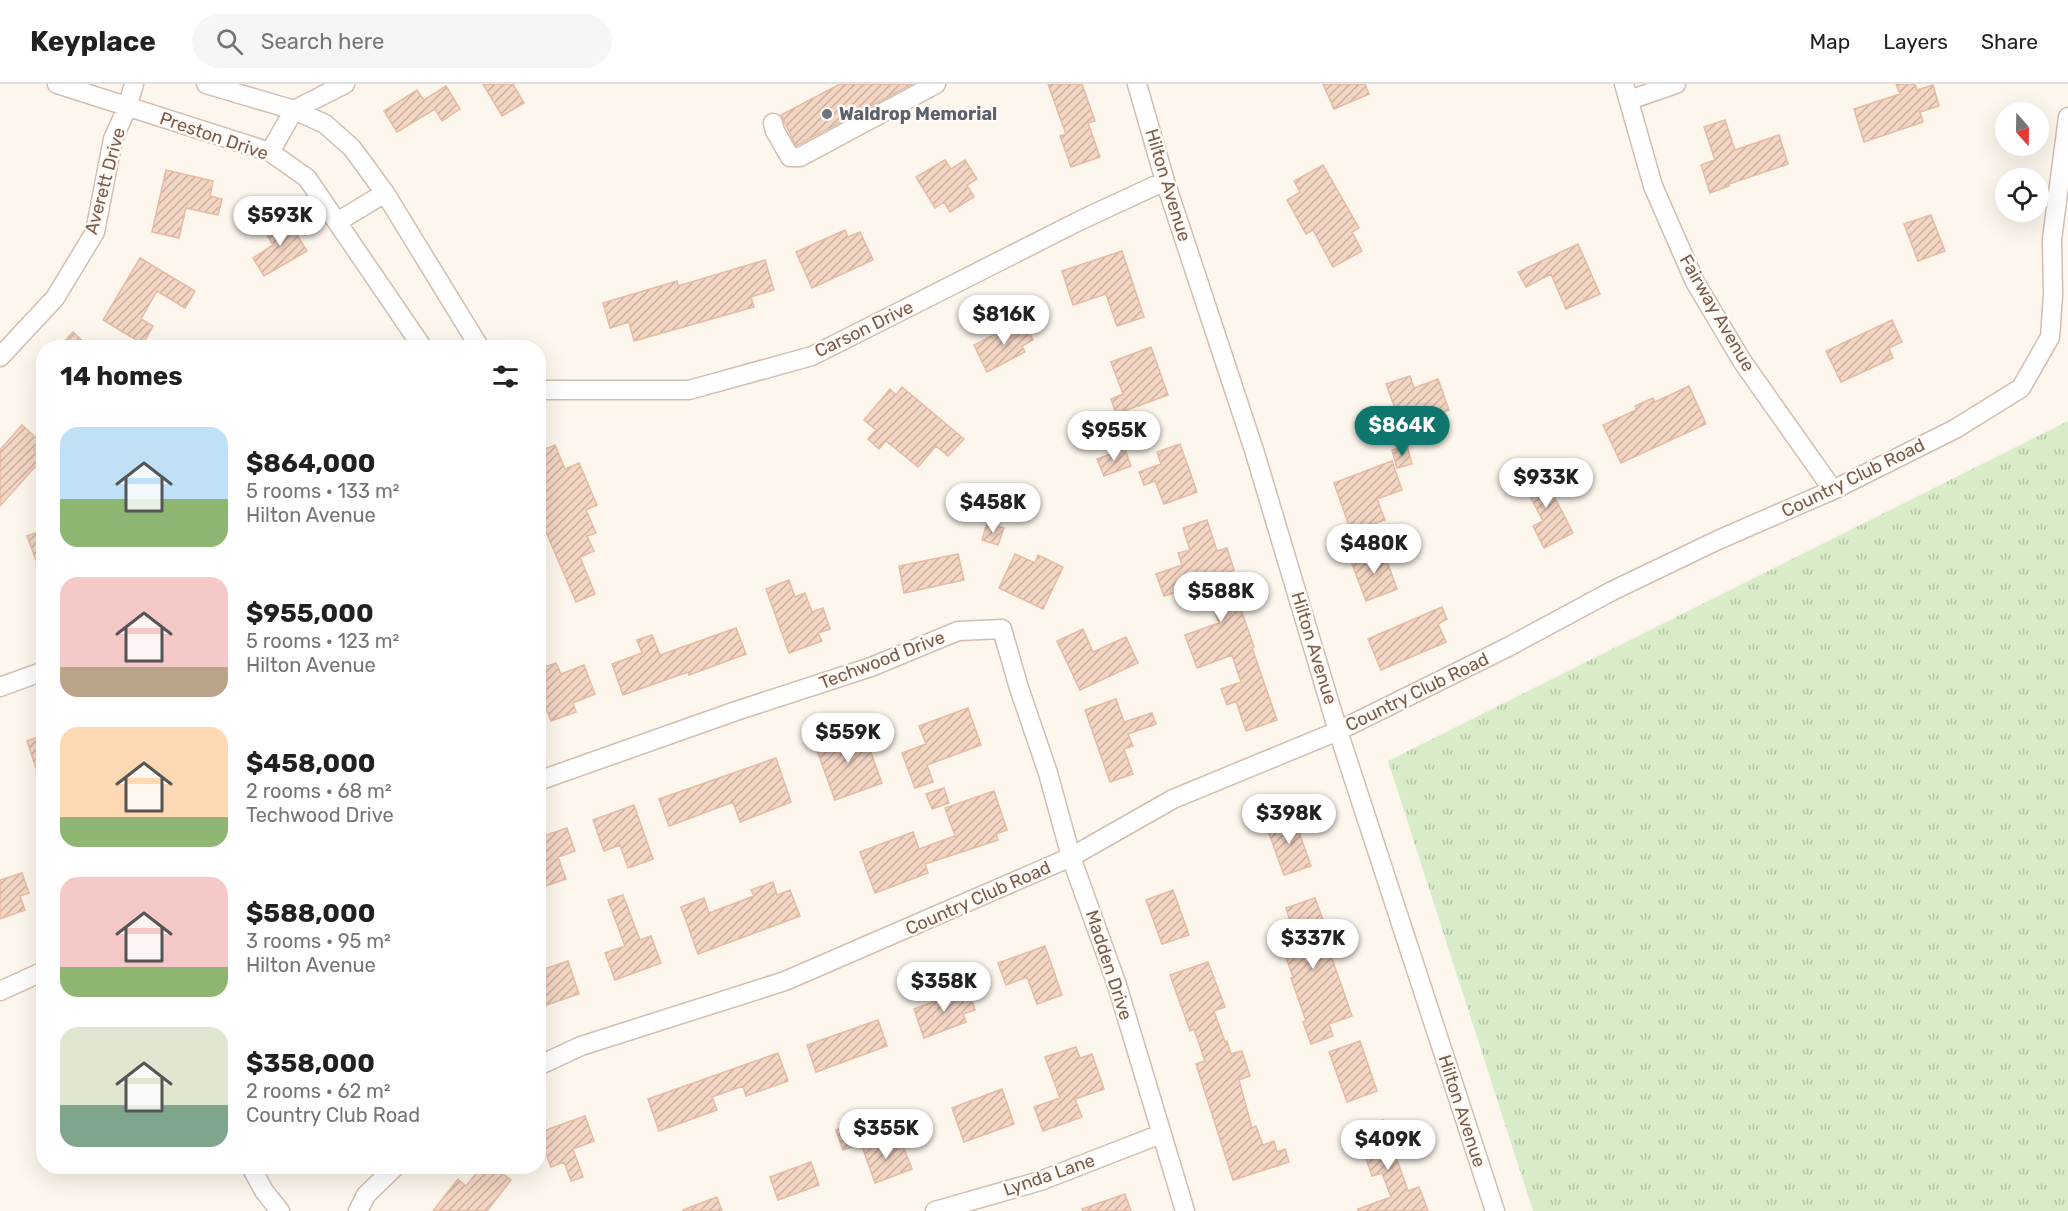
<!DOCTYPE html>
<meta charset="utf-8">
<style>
body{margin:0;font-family:Rubik,sans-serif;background:#f6f6f6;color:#202124;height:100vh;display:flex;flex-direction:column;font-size:22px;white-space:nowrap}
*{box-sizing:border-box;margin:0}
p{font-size:20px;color:#757577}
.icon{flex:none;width:33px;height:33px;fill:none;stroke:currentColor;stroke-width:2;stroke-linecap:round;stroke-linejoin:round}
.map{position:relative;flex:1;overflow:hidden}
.panel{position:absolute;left:36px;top:256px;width:510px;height:834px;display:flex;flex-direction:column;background:#fff;border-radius:24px;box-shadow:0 6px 24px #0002}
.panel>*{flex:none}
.needle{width:39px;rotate:160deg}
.buttons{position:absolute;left:1995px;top:18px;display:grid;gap:12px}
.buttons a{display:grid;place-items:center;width:54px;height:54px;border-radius:50%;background:#fff;box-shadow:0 6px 24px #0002;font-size:30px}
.price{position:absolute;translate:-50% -51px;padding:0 14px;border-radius:21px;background:#fff;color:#222;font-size:20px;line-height:39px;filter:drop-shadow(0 2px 3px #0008)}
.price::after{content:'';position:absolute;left:50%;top:36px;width:18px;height:14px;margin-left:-9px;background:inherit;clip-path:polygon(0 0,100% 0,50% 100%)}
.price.selected{background:#0f766e;color:#fff}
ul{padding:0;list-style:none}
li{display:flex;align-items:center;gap:18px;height:150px;padding:0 24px}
li span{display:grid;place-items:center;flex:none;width:168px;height:120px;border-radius:18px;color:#555}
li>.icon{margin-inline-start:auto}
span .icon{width:72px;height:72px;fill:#fffc;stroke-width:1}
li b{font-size:26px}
h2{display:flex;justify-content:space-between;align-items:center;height:72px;padding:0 24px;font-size:26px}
header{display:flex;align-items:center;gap:36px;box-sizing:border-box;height:84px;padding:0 30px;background:#fff;border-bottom:2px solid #e0e0e0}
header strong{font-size:28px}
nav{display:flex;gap:33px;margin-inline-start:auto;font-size:21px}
.search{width:420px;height:54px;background:#f6f6f6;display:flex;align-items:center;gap:15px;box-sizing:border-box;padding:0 21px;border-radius:33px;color:#757577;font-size:22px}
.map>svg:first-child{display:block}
</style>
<header>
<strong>Keyplace</strong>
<div class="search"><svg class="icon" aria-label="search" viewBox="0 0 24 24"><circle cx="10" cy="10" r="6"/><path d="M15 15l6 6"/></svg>Search here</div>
<nav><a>Map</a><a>Layers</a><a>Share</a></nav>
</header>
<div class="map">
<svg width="2068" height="1127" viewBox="0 0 2068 1127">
<defs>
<pattern id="grass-tufts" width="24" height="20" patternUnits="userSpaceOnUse" patternTransform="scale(1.5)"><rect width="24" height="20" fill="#d8ecc9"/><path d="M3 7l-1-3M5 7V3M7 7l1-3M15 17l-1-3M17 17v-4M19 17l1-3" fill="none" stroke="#b4c2a5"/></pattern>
<pattern id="building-hatch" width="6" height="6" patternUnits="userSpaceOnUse" patternTransform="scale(1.5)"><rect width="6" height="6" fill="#f3d5c3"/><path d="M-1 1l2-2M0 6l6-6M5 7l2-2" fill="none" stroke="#cab0a1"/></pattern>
</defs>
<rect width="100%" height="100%" fill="#fdf6ec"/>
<path fill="url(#grass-tufts)" d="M2068 337V1127H1533L1388 677Z"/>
<path fill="url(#building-hatch)" stroke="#e6bba3" stroke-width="1.5" d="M483 0H513L524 19 502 32Z
M840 0H912L796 62 781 31Z
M1048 0H1082L1095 37 1088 39 1100 73 1071 83 1060 52 1066 50Z
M1323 0H1365L1369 10 1334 25Z
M1896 0H1915L1917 6 1933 1 1939 22 1920 28 1923 38 1864 58 1854 25 1900 10Z
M446 2 460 25 442 37 435 25 397 48 384 27 417 6 424 16Z
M1725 36 1735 66 1779 51 1788 80 1729 100V102L1710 109 1701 81 1715 76 1704 43Z
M945 76 951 85 965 76 977 95 967 101 974 113 950 128 944 118 935 124 916 93Z
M1323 81 1359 144 1352 148 1362 167 1333 183 1313 146 1306 150 1287 116 1300 108 1294 97Z
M166 86 213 97 210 112 222 115 218 131 186 124 179 154 152 148Z
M1931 131 1945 167 1918 177 1904 140Z
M286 133 307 167 264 192 253 174 273 161 264 146Z
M845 146 848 153 860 148 873 176 812 204 796 168Z
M1578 160 1600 210 1566 225 1551 190 1526 203 1518 188Z
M1122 167 1144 233 1117 242 1106 210 1073 221 1062 187Z
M140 174 195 207 185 224 157 207 141 235 153 242 143 260 103 236Z
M765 176 774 206 751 213 754 223 634 257 629 238 610 244 603 219 677 197 678 202Z
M1023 236 1033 256 1022 262 1025 268 987 288 974 261Z
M1892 236 1902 258 1889 264 1893 274 1841 298 1826 267Z
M73 248 90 264H58Z
M1151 263 1168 311 1116 330 1111 315 1123 310 1111 278Z
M1410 292 1414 304 1438 295 1449 326 1402 343 1386 300Z
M1689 302 1706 340 1621 379 1603 341 1636 326 1635 322 1653 314 1655 318Z
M902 303 964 355 948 372 936 362 918 383 886 357 879 365 868 355 876 346 864 336 890 305 896 311Z
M22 341 41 358 34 366 43 374 0 422V366Z
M1180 360 1197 408 1164 420 1155 397 1144 401 1139 388 1161 380 1157 368Z
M555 361 565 385 579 379 597 421 586 426 596 449 587 452 594 467 580 473 595 510 576 518 538 429V368Z
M1407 362 1412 380 1397 384 1392 366Z
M1125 365 1131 382 1104 392 1097 375Z
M1392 377 1402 406 1377 415 1385 436 1351 447 1334 399Z
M1539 383 1573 449 1544 464 1533 442 1543 437 1520 393Z
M1207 436 1217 467 1227 464 1234 486 1228 488 1254 563 1252 564 1277 636 1246 647 1236 617 1227 621 1221 605 1241 598 1232 571 1197 584 1185 551 1219 539 1204 499 1164 512 1156 490 1182 481 1178 469 1190 466 1183 444Z
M987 439 1004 444 998 461 982 456Z
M44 446V492H42L27 452Z
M1383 466 1397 505 1366 517 1351 477Z
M958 470 964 496 904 509 899 482Z
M1015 470 1035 479 1038 471 1063 483 1043 525 999 504Z
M789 496 795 513 805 509 812 528 823 524 830 545 818 549 822 557 789 569 766 505Z
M1442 523 1447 535 1438 540 1446 558 1381 586 1368 555Z
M736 544 746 570 689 591 688 588 623 611 612 580 642 569 637 556 652 551 660 571Z
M1083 545 1093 568 1126 553 1138 579 1080 606 1057 557Z
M556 579 561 590 584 581 595 610 573 619 576 628 551 637 538 604V585Z
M1116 615 1124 638 1152 629 1156 640 1128 650 1133 662 1124 665 1133 690 1110 698 1085 626Z
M968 624 981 661 927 681 933 698 915 704 902 669 926 660 919 642Z
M862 644 882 699 835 716 815 661Z
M44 651V699H41L27 657Z
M776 674 791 718 740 738 733 718 669 742 659 715Z
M944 704 949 719 932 725 926 710Z
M994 707 1007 746 996 750 998 756 925 780 928 789 875 809 860 768 913 748 919 765 955 752 945 724Z
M634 721 653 775 628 784 620 761 604 767 593 736Z
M1293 731 1311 782 1284 791 1266 741Z
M567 744 575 767 558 773 566 795 545 802 538 783V754Z
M22 789 29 809 20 812 25 826 0 835V796Z
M773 798 777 811 790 806 800 832 698 870 681 823 704 814 709 829 754 812 751 806Z
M1173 806 1189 851 1162 860 1146 816Z
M623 811 640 856 651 852 661 879 615 896 605 869 625 862 608 816Z
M1315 814 1331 858 1327 860 1352 932 1329 940 1333 952 1311 960 1303 938 1306 937 1291 894 1293 893 1275 843 1290 837 1286 824Z
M1045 862 1062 911 1037 920 1027 893 1006 901 998 879Z
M568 877 579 910 538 924V887Z
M1208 878 1225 923 1214 927 1225 958 1227 957 1231 970 1242 967 1250 992 1239 996 1252 1044 1256 1042 1263 1061 1274 1057 1277 1068 1285 1065 1289 1078 1233 1096 1196 980 1205 977 1194 945 1190 947 1170 891Z
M968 905 975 926 963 930 966 938 924 954 914 925Z
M878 936 887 962 816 988 807 961Z
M1360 957 1377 1007 1347 1018 1329 968Z
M1076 963 1080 974 1092 970 1104 1005 1075 1015 1082 1033 1043 1047 1034 1023 1060 1014 1045 973Z
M778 969 788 997 746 1012 743 1002 712 1013 717 1026 659 1047 648 1015Z
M1002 1005 1014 1040 964 1058 952 1024Z
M585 1032 594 1057 573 1065 583 1093 571 1097 564 1078 551 1083 538 1049Z
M1383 1036 1408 1107 1419 1103 1428 1127H1358V1125L1391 1113 1382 1089 1372 1092 1356 1045Z
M856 1039 863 1059 843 1066 836 1046Z
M885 1054 889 1067 903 1062 912 1085 875 1099 862 1062Z
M811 1078 819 1101 778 1116 770 1093Z
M481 1083H494L511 1096 487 1127H433L458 1095 466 1102Z
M1125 1110 1131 1127H1083L1082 1125Z
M717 1113 722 1127H683V1126Z"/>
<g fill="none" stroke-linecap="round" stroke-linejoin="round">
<g stroke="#d1beb0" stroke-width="21">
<path id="minor" d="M57 0 270 68 307 94 423 264
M206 0 294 26 325 40 352 64 385 109 480 264
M1137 0 1165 97 1254 366 1338 647 1495 1127
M1624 0 1653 102 1695 198 1742 277 1833 406
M1629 16 1676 0
M773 39 775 47 790 73H800L936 0
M270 68 294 26 345 0
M337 138 385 109
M0 273 55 214 95 148 113 55 127 24 134 0
M538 306H689L812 272 1081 136 1165 97
M0 603 44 587
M538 697 736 627 871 583 958 547 1002 545 1019 604 1048 689 1071 773 1117 901 1185 1127
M0 907 44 887
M538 982 581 962 785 897 1071 773 1173 715 1338 647 1508 563 1612 507 1718 456 1833 406 1955 345 2021 304 2050 253 2053 211 2052 155 2068 33
M251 1083 264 1107 280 1127
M358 1127 366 1111 395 1083
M935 1127 1040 1097 1161 1050"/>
</g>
<use href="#minor" stroke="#fff" stroke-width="18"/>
</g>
<circle fill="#6b7280" stroke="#fffaf3" stroke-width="2" cx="827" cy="30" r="6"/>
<g text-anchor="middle" stroke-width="5" stroke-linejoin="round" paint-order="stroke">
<g font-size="18" font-weight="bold" fill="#5b616d" stroke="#fffaf3" text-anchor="start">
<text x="839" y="36">Waldrop Memorial</text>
</g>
<g font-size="18" fill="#7a5c4d" stroke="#fffaf3">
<text transform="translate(214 52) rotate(19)" y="6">Preston Drive</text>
<text transform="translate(105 97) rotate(-75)" y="6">Averett Drive</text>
<text transform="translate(1168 101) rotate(73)" y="6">Hilton Avenue</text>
<text transform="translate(1717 229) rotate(60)" y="6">Fairway Avenue</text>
<text transform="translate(864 245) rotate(-26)" y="6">Carson Drive</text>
<text transform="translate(1853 394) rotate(-26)" y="6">Country Club Road</text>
<text transform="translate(1314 564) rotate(73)" y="6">Hilton Avenue</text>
<text transform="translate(882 576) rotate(-21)" y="6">Techwood Drive</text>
<text transform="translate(1417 608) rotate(-26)" y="6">Country Club Road</text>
<text transform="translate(978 814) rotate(-24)" y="6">Country Club Road</text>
<text transform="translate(1109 881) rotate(72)" y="6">Madden Drive</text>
<text transform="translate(1462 1027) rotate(72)" y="6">Hilton Avenue</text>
<text transform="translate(1049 1091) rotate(-19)" y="6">Lynda Lane</text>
</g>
</g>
</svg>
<div class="buttons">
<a><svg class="needle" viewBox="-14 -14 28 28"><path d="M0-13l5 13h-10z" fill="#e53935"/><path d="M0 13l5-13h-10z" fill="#757577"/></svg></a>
<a><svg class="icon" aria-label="locate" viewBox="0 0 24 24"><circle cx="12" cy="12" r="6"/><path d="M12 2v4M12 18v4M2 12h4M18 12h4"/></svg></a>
</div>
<b class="price" style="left:280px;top:163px">$593K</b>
<b class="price" style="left:1004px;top:262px">$816K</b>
<b class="price selected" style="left:1402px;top:373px">$864K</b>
<b class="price" style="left:1114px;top:378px">$955K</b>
<b class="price" style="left:1546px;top:425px">$933K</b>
<b class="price" style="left:993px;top:450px">$458K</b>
<b class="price" style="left:1374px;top:491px">$480K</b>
<b class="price" style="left:1221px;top:539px">$588K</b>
<b class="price" style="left:848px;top:680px">$559K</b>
<b class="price" style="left:1289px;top:761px">$398K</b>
<b class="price" style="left:1313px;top:886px">$337K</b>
<b class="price" style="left:944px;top:929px">$358K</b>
<b class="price" style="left:886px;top:1076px">$355K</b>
<b class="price" style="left:1388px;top:1087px">$409K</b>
<section class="panel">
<h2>14 homes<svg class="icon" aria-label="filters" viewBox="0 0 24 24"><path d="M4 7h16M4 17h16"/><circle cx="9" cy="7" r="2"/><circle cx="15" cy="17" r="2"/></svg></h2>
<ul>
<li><span style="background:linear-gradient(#bfe0f5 60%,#8fb573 0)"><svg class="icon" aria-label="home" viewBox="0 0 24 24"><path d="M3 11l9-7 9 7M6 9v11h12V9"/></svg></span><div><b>$864,000</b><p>5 rooms · 133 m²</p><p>Hilton Avenue</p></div></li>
<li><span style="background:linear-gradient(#f6c9c9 75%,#b9a48a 0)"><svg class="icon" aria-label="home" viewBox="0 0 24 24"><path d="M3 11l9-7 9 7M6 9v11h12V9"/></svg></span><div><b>$955,000</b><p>5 rooms · 123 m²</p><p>Hilton Avenue</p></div></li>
<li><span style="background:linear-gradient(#ffd9b3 75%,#8fb573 0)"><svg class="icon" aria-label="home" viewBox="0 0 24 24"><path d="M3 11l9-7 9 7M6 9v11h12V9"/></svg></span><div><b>$458,000</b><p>2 rooms · 68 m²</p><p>Techwood Drive</p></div></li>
<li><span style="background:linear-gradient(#f6c9c9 75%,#8fb573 0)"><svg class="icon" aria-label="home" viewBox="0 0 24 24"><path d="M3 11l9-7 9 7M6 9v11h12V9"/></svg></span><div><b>$588,000</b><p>3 rooms · 95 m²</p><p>Hilton Avenue</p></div></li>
<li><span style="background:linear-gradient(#dfe7d0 65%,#7fa58c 0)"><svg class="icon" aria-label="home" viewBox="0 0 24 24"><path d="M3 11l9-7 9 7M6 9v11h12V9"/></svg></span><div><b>$358,000</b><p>2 rooms · 62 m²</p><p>Country Club Road</p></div></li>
</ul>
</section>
</div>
